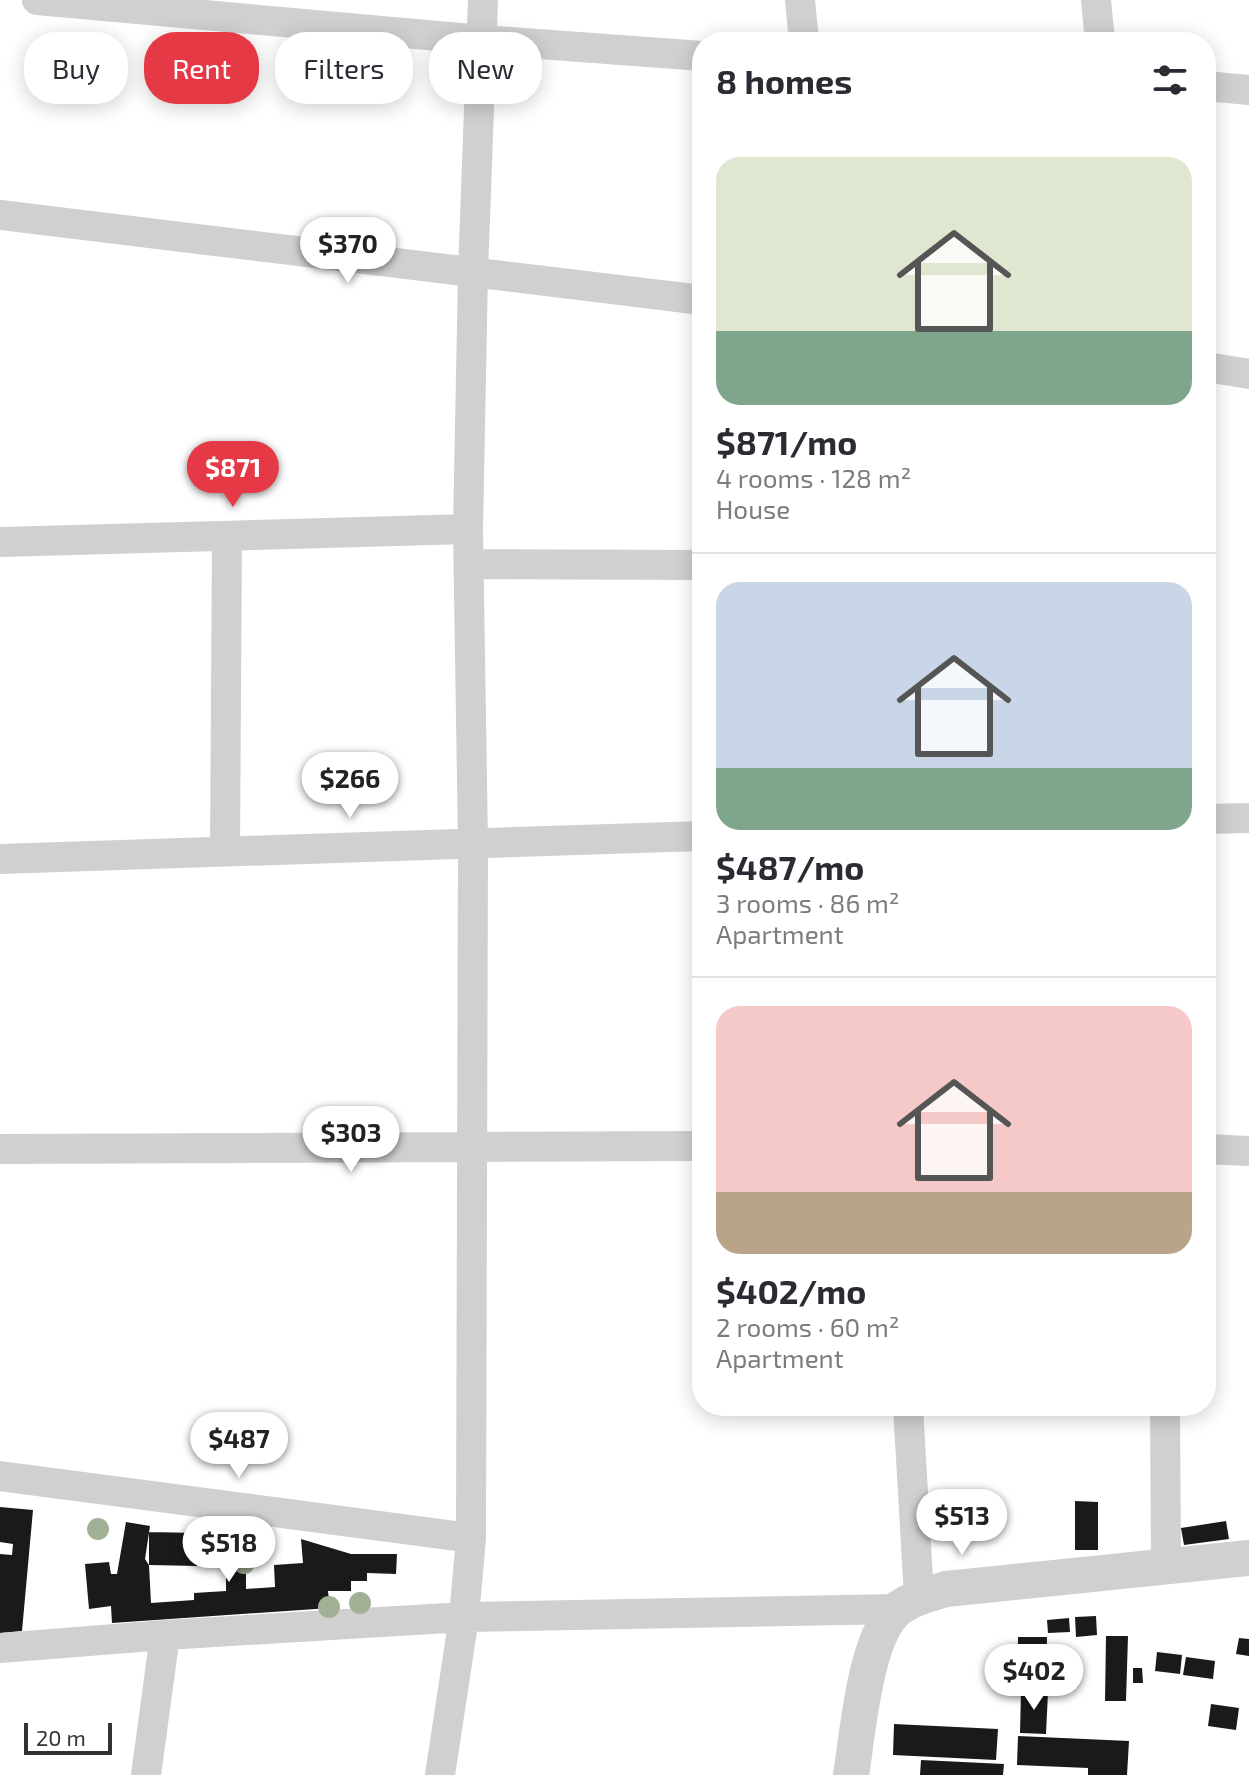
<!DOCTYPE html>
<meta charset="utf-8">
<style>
body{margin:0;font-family:"Exo 2",sans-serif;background:#f7f7f7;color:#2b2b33;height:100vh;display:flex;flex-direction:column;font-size:30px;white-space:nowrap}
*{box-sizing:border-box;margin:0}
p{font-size:26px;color:#7c7c81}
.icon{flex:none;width:44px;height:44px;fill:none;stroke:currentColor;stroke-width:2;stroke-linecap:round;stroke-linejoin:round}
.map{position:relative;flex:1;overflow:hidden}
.panel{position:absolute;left:692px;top:32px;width:524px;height:1384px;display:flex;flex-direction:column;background:#fff;border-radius:32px;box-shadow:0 4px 20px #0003}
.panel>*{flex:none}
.guide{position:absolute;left:24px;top:32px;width:548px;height:72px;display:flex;gap:16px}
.scale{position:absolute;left:24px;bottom:20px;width:88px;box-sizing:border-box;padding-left:8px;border:4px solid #333;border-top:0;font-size:22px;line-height:28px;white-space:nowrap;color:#333;-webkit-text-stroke:6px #fff;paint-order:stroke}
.price{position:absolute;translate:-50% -68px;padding:0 18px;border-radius:28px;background:#fff;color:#222;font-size:26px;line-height:52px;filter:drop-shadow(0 2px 4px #0008)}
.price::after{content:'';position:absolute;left:50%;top:48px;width:24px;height:18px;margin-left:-12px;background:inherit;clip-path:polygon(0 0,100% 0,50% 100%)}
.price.active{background:#e63946;color:#fff}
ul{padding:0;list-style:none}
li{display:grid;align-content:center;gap:16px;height:424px;padding:0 24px}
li+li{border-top:2px solid #e1e1e2}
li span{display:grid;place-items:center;height:248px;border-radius:24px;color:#555}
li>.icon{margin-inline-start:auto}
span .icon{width:144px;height:144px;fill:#fffc;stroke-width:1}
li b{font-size:34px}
h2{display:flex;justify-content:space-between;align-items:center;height:96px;padding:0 24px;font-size:34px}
.tag{padding:0 28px;border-radius:32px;background:#fff;box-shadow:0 4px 20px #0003;font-size:28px;line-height:72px}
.tag.active{background:#e63946;color:#fff}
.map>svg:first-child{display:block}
</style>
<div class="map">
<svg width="1249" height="1775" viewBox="0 0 1249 1775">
<rect width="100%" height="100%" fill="#fff"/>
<path fill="#1a1a1a" d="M1075 1501 1098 1502V1550H1075Z
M0 1507 33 1510 22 1631 0 1633V1554L12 1555 13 1544 0 1542Z
M1226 1521 1229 1539 1184 1545 1181 1528Z
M126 1522 150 1526 145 1559 149 1565 151 1603 194 1600V1593L226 1591V1571L246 1570V1589L275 1587 274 1565 303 1563 301 1539 351 1554H397L396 1574 367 1573V1581H351V1591H328L330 1608 112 1623 111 1606 89 1609 85 1564 109 1562 111 1574H117Z
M231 1527 266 1535 262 1557 242 1553 243 1548 228 1545Z
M149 1532 198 1533 197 1566 149 1565Z
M1096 1616 1097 1635 1076 1637 1075 1617Z
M1069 1618 1070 1632 1048 1633 1047 1620Z
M1106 1636H1128L1126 1701H1105Z
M1018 1637H1047L1046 1686 1017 1685Z
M1239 1638 1249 1639V1656L1236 1654Z
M1157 1652 1182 1655 1180 1674 1155 1671Z
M1186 1657 1215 1661 1213 1679 1183 1675Z
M1133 1668H1142L1143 1683H1133Z
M1021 1691 1048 1692 1046 1734 1020 1733Z
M1211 1704 1239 1708 1236 1730 1208 1726Z
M894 1724 998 1729 996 1760 893 1755Z
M1018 1736 1129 1741 1127 1775H1088V1768L1017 1765Z
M921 1760 1004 1764 1003 1775H920Z"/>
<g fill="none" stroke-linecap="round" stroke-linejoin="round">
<path stroke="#d0d0d0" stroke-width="30" d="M37 0 483 40 702 56
M800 0 804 42
M1096 0 1100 42
M1206 86 1249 90
M0 215 702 300
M1206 367 1249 374
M0 542 468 529
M469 564 702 565
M1206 819 1249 818
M225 851 227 536
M0 859 702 836
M0 1149 702 1146
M1206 1149 1249 1151
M908 1406 919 1597
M1165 1406 1166 1565
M0 1476 471 1538
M0 1648 165 1635 464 1617 898 1609
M146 1775 165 1635
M440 1775 464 1617 471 1538 473 843 468 529 473 273 483 0"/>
<path stroke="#d0d0d0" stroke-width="36" d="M851 1775C858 1733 865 1633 899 1608 913 1598 929 1594 946 1589L1249 1558"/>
</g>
<g fill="#a2b095">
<circle cx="98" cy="1529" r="11"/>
<circle cx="244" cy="1563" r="11"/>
<circle cx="360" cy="1603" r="11"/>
<circle cx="329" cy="1607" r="11"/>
</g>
</svg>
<div class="scale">20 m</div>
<b class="price" style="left:348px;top:285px">$370</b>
<b class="price active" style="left:233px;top:509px">$871</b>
<b class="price" style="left:350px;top:820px">$266</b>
<b class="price" style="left:351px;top:1174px">$303</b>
<b class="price" style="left:239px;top:1480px">$487</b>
<b class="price" style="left:962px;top:1557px">$513</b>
<b class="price" style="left:229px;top:1584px">$518</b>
<b class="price" style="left:1034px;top:1712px">$402</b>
<div class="guide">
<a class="tag">Buy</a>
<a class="tag active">Rent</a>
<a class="tag">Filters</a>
<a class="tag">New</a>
</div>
<section class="panel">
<h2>8 homes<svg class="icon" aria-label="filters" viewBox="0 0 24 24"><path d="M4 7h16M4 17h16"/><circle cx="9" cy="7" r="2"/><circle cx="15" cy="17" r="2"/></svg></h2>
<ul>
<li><span style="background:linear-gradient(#dfe7d0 70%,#7fa58c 0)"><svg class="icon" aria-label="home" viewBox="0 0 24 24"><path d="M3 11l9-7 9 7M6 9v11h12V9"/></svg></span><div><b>$871/mo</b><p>4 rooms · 128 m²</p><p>House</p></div></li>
<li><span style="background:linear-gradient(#c9d6e8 75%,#7fa58c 0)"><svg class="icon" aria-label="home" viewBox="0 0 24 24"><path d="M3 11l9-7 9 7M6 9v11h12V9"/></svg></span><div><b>$487/mo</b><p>3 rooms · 86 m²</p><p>Apartment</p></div></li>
<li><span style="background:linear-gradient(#f6c9c9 75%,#b9a48a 0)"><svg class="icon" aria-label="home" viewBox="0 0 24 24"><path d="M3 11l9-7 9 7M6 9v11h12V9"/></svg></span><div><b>$402/mo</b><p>2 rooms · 60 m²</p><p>Apartment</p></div></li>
</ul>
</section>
</div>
